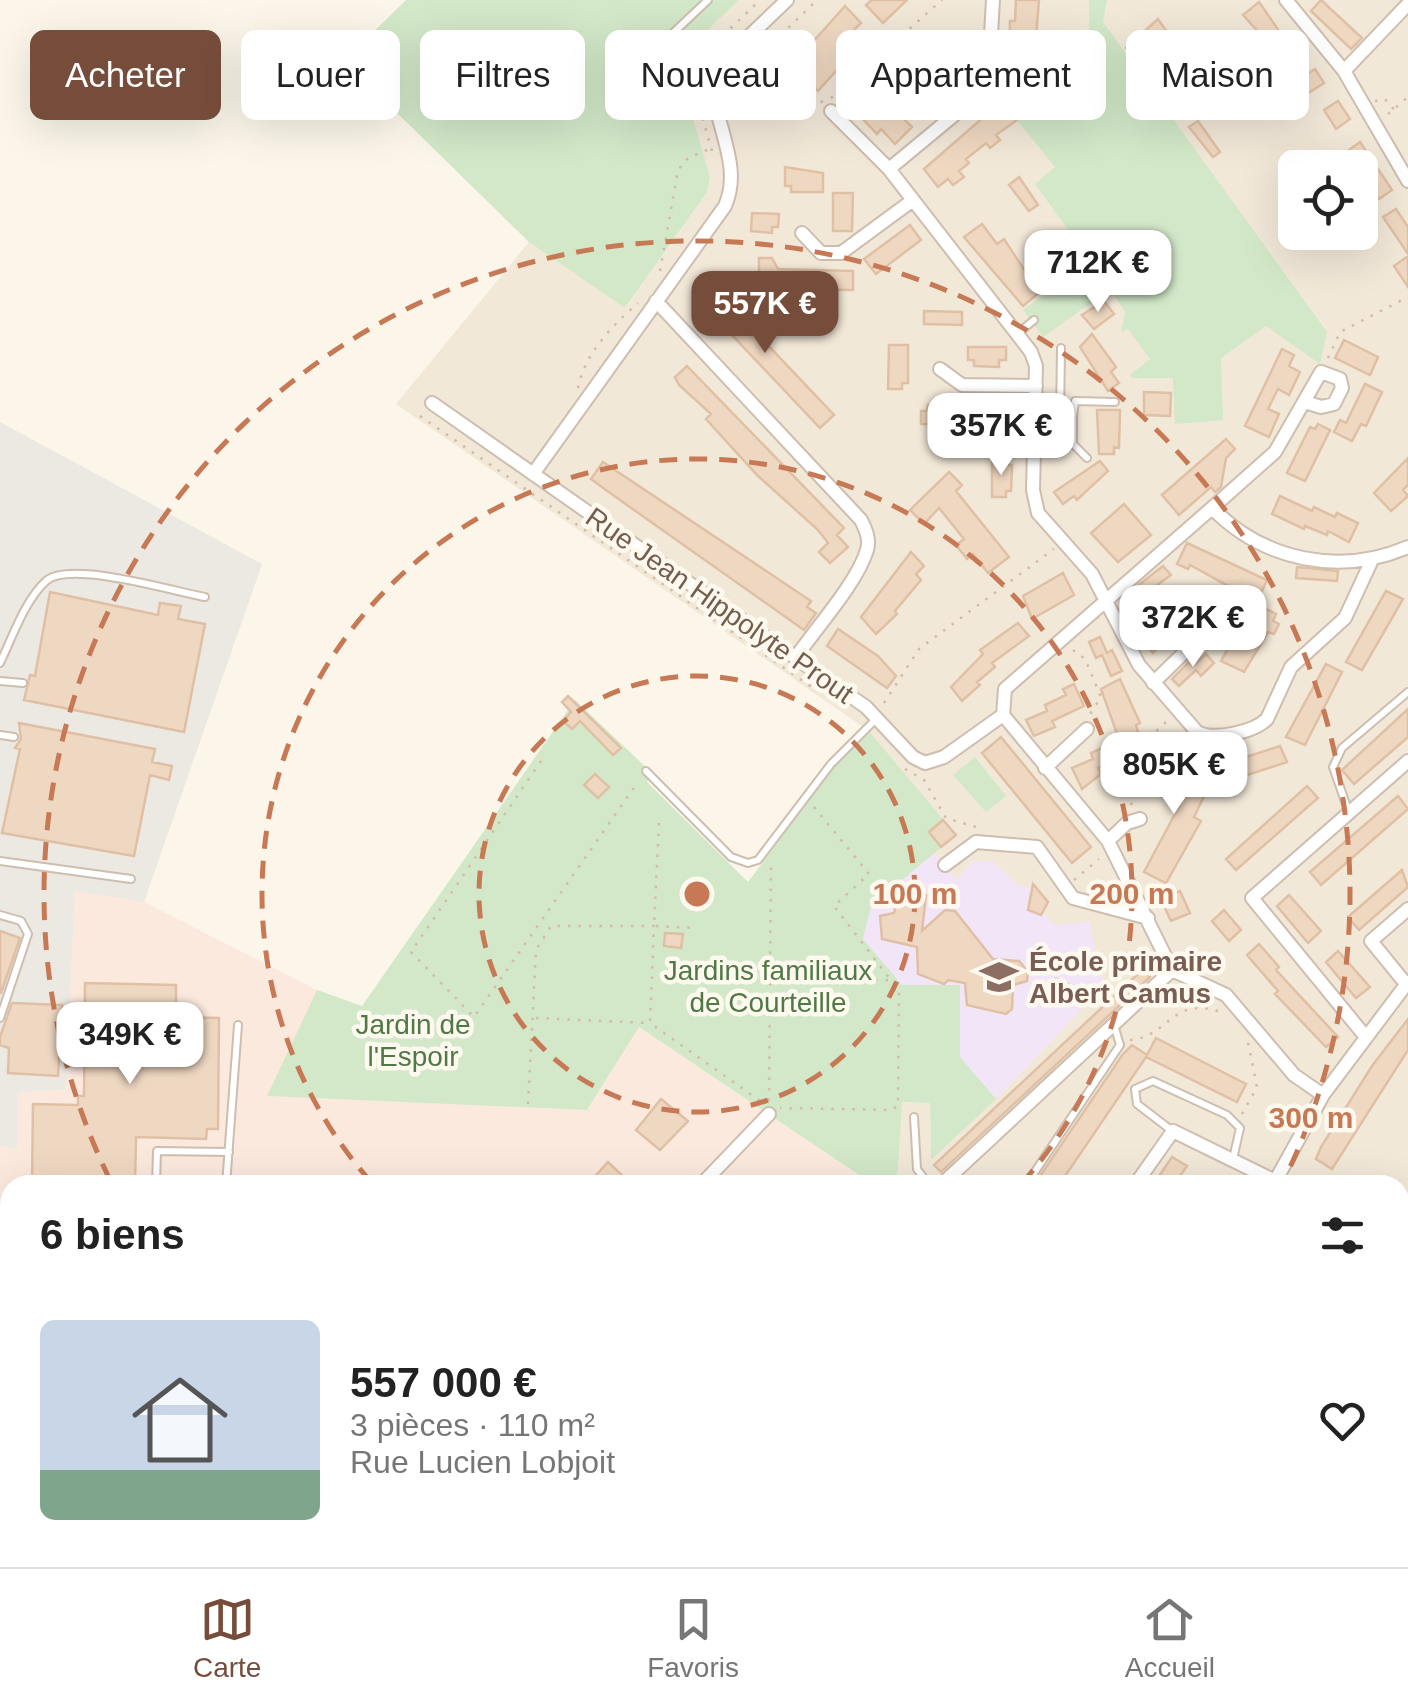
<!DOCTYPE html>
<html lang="fr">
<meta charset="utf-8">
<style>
body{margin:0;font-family:Arial,sans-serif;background:#f2f2f2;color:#222;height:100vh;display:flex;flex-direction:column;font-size:38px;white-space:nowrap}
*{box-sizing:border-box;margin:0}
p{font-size:32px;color:#767676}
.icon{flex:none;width:55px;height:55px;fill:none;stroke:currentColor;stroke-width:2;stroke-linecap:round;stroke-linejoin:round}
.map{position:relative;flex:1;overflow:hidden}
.side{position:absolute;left:0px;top:1175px;width:1410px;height:392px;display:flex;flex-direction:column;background:#fff;border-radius:30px 30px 0 0;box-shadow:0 10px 40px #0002}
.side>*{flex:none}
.banner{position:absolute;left:30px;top:30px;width:1350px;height:90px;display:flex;gap:20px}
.fabs{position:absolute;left:1278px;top:150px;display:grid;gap:20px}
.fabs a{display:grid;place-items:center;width:100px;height:100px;border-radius:15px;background:#fff;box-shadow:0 10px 40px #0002;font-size:50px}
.price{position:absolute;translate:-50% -85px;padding:0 22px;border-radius:20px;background:#fff;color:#222;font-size:32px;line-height:65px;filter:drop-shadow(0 2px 5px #0008)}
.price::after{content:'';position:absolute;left:50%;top:60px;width:30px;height:22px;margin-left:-15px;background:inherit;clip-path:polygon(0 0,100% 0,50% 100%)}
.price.current{background:#764c3a;color:#fff}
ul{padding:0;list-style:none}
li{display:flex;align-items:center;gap:30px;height:250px;padding:0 40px}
li span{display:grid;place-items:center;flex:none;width:280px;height:200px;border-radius:15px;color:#555}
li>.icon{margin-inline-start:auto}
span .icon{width:120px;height:120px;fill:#fffc;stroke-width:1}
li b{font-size:42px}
h2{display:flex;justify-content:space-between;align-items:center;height:120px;padding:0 40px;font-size:42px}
.pill{padding:0 35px;border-radius:15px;background:#fff;box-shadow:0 10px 40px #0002;font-size:35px;line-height:90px}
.pill.current{background:#764c3a;color:#fff}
.tab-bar{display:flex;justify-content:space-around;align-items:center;height:140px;border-top:2px solid #e0e0e0;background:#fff;font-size:28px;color:#767676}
.tab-bar a{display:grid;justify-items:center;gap:5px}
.tab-bar .current{color:#764c3a}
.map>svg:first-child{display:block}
</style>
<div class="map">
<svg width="1408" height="1567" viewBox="0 0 1408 1567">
<rect width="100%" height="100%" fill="#fbf6e9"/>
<path fill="#f2e8d8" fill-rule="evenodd" d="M739 0H1408V1567H636L640 1558H1400V1185H897L901 1102 930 1103 931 1158 960 1058V986H902L870 906 955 835 869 731 396 404 529 242 626 307 707 192 710 178 675 60ZM1295 168H1360V232H1295Z"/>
<path fill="#fbe9de" d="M75 890 144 902 317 990 268 1096 587 1110 639 1027 874 1185H10V1558H640L636 1567H0V1146L17 1149 16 1093 66 1089Z"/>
<path fill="#ece8e2" d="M0 422 262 564 144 902 75 891 66 1089 17 1093V1149L0 1146Z"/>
<path fill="#f3e5f8" d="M935 853 957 880 973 861H992L1019 886 1036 888 1048 902 1044 913 1054 925 1090 922 1098 971 1107 983 996 1099 960 1058V986H902L863 939 870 906Z"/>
<path fill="#d2e8c8" d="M406 0H739L676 60 710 177 707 192 625 308 529 242 344 61Z
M1089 0H1107L1103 22 1327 332 1320 364 1266 326 1221 358 1223 420 1175 424 1173 378H1132L1130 375 1150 359 1128 329 1121 332 1125 312 1114 295 1101 296 1043 337 1023 310 1090 260 1035 184 1055 167 997 96 1000 89 1090 90Z
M575 700 652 773 647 782 748 882 829 773 869 731 956 835 871 906 863 939 902 985H960V1057L996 1099 931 1160 930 1103 902 1102 897 1185H874L639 1027 587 1110 267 1096 317 990 362 1006Z
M975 757 1006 796 986 812 953 775Z"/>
<path fill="#efd8c2" stroke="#e0c0a4" stroke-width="2.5" d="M872 0H907L883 23 866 5Z
M1016 0H1039L1032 86H1009L1010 21H1015Z
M1321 0 1362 38 1351 49 1311 11Z
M1259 2 1286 41 1292 36 1302 51 1277 68 1265 50 1271 46 1243 15Z
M845 6 861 23 852 32 868 49 859 58 853 52 818 91 802 74 810 66 792 47 803 36 811 44Z
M1158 19 1191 67 1166 87 1155 72 1148 77 1126 48Z
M1315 69 1324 83 1302 97 1294 83Z
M863 85 872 94 875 90 912 127 895 144 881 129 877 134 846 101Z
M1002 101 1017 120 996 135 1000 140 990 148 986 143 966 159 969 163 959 171 964 177 953 185 948 179 938 187 924 169Z
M1338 101 1350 119 1336 129 1324 110Z
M1198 121 1220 152 1213 157 1189 127Z
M1360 142 1392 190 1379 199 1372 189 1360 197V168H1324Z
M785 167 823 173V192H791V186H785Z
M1019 177 1038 205 1029 211 1009 185Z
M833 193H853L852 231H833Z
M1396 209 1408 227V254L1383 217Z
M752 213 779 214 778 227H772V233L751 231Z
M982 224 997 244 1004 239 1025 271 1031 267 1039 277 1033 281 1041 291 1023 306 964 237Z
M910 225 921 240 876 274 864 259Z
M1408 256V287L1394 266Z
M759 258H772L778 269 853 271V290L771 289V278H759Z
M710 284 834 415 820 428 696 297Z
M1104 301 1114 314 1094 329 1082 315Z
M924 311 962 312V325L924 324Z
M1092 334 1116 367 1111 372 1119 383 1108 391 1080 347Z
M1344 340 1378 357 1370 375 1335 358Z
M889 345H908V383H902V389H888Z
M968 347H1006V360H999V367L974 366V360H968Z
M1282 349 1294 355 1289 366 1300 372 1289 395 1278 389 1268 409 1279 414 1269 437 1245 426Z
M687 366 844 528 837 535 848 547 830 563 819 552 828 543 818 530 757 475 706 419 711 414 679 385 675 377Z
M1365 384 1382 392 1366 426 1361 424 1352 441 1334 432 1340 420 1346 423Z
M1144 392 1171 393 1170 416 1144 415Z
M928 405H953V411L964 412 978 411 979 405 1005 406V412H1011L1010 425 921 424V411H927Z
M1097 410H1120L1119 448 1114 447V454H1099Z
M1318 424 1330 430 1305 481 1287 473 1310 427 1315 429Z
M1226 439 1235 449 1226 458 1221 487 1215 492 1211 487 1179 515 1162 495Z
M1408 458V485L1403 490 1408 496 1391 511 1374 493Z
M992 459H1006V465H1012L1011 491H1006V497H992Z
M1100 461 1108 471 1077 500 1074 496 1063 504 1054 492Z
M603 462 811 601 807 607 816 613 804 630 610 493 591 479Z
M949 472 962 485 956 491 1009 557 988 573 973 554 967 559 956 545 964 539 939 508 924 524 910 510Z
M1280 496 1312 511 1314 507 1335 517 1337 513 1358 523 1349 542 1328 531 1327 535 1305 526 1304 529 1272 514Z
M1124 504 1151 535 1118 562 1091 533Z
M1187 543 1267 580 1257 602 1190 565 1188 569 1177 564Z
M911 552 924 566 916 574 921 580 895 611 897 614 876 634 861 617Z
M1163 566 1171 575 1142 596 1135 588Z
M1297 567 1338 571 1337 581 1296 578Z
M1063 573 1074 595 1032 619 1023 596Z
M1386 591 1403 599 1362 670 1346 662Z
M50 592 158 615 160 603 181 606 178 619 205 624 184 732 24 700 30 675 35 676Z
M1172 602 1185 618 1153 653 1139 637Z
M1254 603 1276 614 1273 621 1279 624 1274 634 1268 632 1244 672 1221 661Z
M1018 623 1029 636 992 663 995 667 977 682 980 685 962 701 951 687 983 654 980 650Z
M838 629 878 656 896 676 887 688 827 646Z
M1100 637 1107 653 1112 650 1122 671 1111 676 1102 655 1096 658 1089 642Z
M1206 654 1214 663 1201 676 1196 670 1179 686 1172 679 1189 662 1193 666Z
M1326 664 1342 672 1305 745 1286 737Z
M1120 679 1140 723 1136 725 1139 736 1125 742H1120L1101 689Z
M1074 684 1084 706 1052 721 1055 727 1034 736 1026 720 1047 711 1045 705 1066 695 1063 689Z
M568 696 621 748 613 755 580 721 572 729 563 721 571 712 562 702Z
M1408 709V737L1354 784 1342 770Z
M19 723 155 749 152 762 172 766 169 780 150 775 134 856 2 833 20 749 15 748 21 739Z
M1001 737 1091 847 1072 863 982 753Z
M1107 746 1119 759 1098 768 1101 774 1082 789 1072 768 1093 759 1091 753Z
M1280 746 1287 762 1232 780 1224 764Z
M1142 761 1174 776 1178 769 1210 784 1194 817 1201 821 1166 883 1144 872 1183 799 1135 777Z
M595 774 609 787 598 798 584 785Z
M1307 786 1318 798 1236 870 1226 859Z
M1398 796 1408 809 1321 885 1310 872Z
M943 820 956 835 941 847 929 832Z
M1402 870 1408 887 1359 930 1348 917Z
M1033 884 1048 902 1041 915 1028 910Z
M912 889 926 895 922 931 945 910 955 911 993 959 1019 961 1028 972 1027 981 1013 985 1012 1009 1006 1014 967 1005 965 983 948 980 944 984 918 974 917 947 882 939 880 916 894 913 899 892Z
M1180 891 1190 913 1171 921 1161 900Z
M1289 895 1321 931 1308 943 1277 906Z
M1224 910 1241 930 1229 941 1212 921Z
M0 931 20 938 1 993H0Z
M665 933 683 934 681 948 664 946Z
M1259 944 1279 967 1276 970 1338 1037 1326 1047 1275 994 1278 991 1247 955Z
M1338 951 1370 987 1356 998 1326 962Z
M1142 970 1150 977 941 1172 934 1165Z
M1056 979 1070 985 1069 994 1054 1006 1045 1005Z
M85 983 176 985V1017L219 1018 218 1129H207L206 1139 136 1137 135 1185H32L33 1104 78 1105V1096H84Z
M12 1003 62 1005 58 1076 8 1073 9 1048 0 1045V1037Z
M1408 1019V1050L1332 1169 1316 1159 1321 1147 1372 1066Z
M1156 1038 1246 1084 1237 1102 1146 1057 1059 1185H1034L1123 1054 1132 1045 1147 1055Z
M661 1099 688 1121 660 1150 636 1130Z
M1172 1157 1187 1166 1174 1185H1153Z
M608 1162 632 1185H587Z"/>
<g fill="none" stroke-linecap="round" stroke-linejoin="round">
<g stroke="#cdbeaf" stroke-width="10">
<path id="lane" d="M672 34 708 0
M1018 333 1034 320
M1037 416 1073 417 1075 401 1115 402
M1060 416 1061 348
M1073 417V444L1087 458
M0 663C12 638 25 600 46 581 70 560 172 591 205 597
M0 681 23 683
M0 735 14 737
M646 771 731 857 748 863 758 860 831 764 876 719
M1348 810 1333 767 1342 748 1408 692
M0 861 131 879
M0 915 21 921 28 934 0 1018
M914 1117 917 1169 929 1185
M1171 1130 1137 1104 1135 1089 1153 1081 1227 1115 1240 1128 1233 1159
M156 1185 157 1151 229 1152
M226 1185 238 1025
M1026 1185 1120 1045 1114 1025
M210 1567 211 1558
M254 1567 255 1558
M442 1567 444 1558"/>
</g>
<g stroke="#cdbeaf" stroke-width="16">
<path id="street" d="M1286 0 1344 71 1408 181
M1344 71 1408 4
M831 111 889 169 1031 352 1036 366 1033 490 1038 513 1092 574 1139 665 1197 732C1214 741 1254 732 1267 719L1291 667 1345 618 1371 562
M889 169 988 87 993 0
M802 233 821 253H841L913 200
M656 301 861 520C866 530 870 539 867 550 857 583 816 628 796 657
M940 369 962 385 1036 386
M432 403 866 707 913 757 925 763 944 757 1003 715
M533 474 725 206C744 163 711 122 714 78L720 64 787 0
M1212 508 1275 452 1321 372 1340 379 1342 388 1334 404 1321 407 1305 402
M1153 683 1198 639 1215 608
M1045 768 1087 729
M1108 841 1127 823 1140 819
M945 865 976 842 1037 847 1073 898 1148 918
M1406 984 1371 941 1408 909
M1365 1036 1252 898 1408 761
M1323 1095 1294 1075 1226 995 1172 970 1108 841 1003 715 1005 689 1212 508C1264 561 1340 576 1408 547
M701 1185 769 1114
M941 1185 1172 970
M1135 1185 1173 1131 1275 1181
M1273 1185 1323 1095 1408 982
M0 1342H10
M1400 1434 1408 1438
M873 1558 886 1567
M1247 1558 1261 1567
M720 1567 726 1558
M929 1567 936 1558
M1078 1567 1084 1558"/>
</g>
<g stroke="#cfbfad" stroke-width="21">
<path id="secondary" d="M1400 1327 1408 1309
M1280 1567 1285 1558"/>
</g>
<path stroke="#d4bba5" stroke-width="2.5" stroke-dasharray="2.5 8" stroke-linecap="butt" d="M762 41 823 103
M728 86 817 0
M831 98 942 0
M1375 101 1385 99 1397 113
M1388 114 1408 97
M712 151C684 56 692 67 760 0
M660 271 678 170 688 158 709 149
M1328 358 1340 332 1408 297
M578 388C585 353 612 326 638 303
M420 416 813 688
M1073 650 1085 659 1101 697 1090 714
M884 703 919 649 1054 549
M541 761 411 952 474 1017 638 782
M905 769 924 780 946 818 979 828
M1131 805 1134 792 1128 776 1150 737 1169 719
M814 807 869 874 834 906 890 979
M659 823 654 926 696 928
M1074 880 1099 859
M686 979 891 980 899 990 898 1106 891 1110 780 1108
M536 1018 648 1023
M1130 1040C1169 1037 1172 995 1220 1012
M769 1101 771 864
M528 1104 536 950 551 926H654L650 1023 763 1103
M1242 1114 1257 1087 1248 1042"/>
<use href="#lane" stroke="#fff" stroke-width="6"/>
<use href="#street" stroke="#fff" stroke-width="12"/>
<use href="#secondary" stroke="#fff" stroke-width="18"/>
</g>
<g fill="none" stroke="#c77955" stroke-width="5" stroke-dasharray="18 12">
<circle cx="697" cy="894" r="218"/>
<path d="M371 1182A435 435 0 1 1 1023 1182"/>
<path d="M110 1180A653 653 0 1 1 1284 1180"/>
</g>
<defs>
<g id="school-bare" transform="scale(3)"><path d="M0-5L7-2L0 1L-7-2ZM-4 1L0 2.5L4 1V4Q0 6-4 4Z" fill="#8d6e63" stroke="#fef9ef" stroke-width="2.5" paint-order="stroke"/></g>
</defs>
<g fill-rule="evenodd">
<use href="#school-bare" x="999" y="977"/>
</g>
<g text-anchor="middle" stroke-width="9" stroke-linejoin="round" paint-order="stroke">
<g font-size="28" fill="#745f4e" stroke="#fef9ef">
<text transform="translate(720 605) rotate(35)" y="10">Rue Jean Hippolyte Prout</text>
</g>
<g font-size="28" font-weight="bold" fill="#785e54" stroke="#fef9ef" text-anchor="start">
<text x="1029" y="971">École primaire<tspan x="1029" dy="32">Albert Camus</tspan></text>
</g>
<g font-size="28" fill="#517947" stroke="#fef9ef">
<text x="768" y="980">Jardins familiaux<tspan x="768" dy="32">de Courteille</tspan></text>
<text x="413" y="1034">Jardin de<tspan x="413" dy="32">l'Espoir</tspan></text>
</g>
</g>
<circle cx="697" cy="894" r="15" fill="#c77955" stroke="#fef9ef" stroke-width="5"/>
<g font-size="30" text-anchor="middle" font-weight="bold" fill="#c77955" stroke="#fef9ef" stroke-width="9" stroke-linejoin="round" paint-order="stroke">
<text x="915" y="904">100 m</text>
<text x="1132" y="904">200 m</text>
<text x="1311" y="1128">300 m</text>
</g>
</svg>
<div class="fabs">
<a><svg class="icon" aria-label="locate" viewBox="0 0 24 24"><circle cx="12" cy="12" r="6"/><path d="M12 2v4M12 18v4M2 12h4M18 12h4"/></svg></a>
</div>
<b class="price" style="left:1098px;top:315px">712K €</b>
<b class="price current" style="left:765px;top:356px">557K €</b>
<b class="price" style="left:1001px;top:478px">357K €</b>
<b class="price" style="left:1193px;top:670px">372K €</b>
<b class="price" style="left:1174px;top:817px">805K €</b>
<b class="price" style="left:130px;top:1087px">349K €</b>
<div class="banner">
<a class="pill current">Acheter</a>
<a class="pill">Louer</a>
<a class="pill">Filtres</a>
<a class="pill">Nouveau</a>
<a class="pill">Appartement</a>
<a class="pill">Maison</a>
</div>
<section class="side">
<h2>6 biens<svg class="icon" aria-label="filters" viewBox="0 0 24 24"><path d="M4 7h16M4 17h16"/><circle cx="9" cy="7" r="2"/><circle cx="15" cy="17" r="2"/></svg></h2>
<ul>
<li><span style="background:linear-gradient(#c9d6e8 75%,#7fa58c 0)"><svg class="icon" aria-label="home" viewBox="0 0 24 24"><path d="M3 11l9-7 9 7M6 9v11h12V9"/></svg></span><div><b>557 000 €</b><p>3 pièces · 110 m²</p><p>Rue Lucien Lobjoit</p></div><svg class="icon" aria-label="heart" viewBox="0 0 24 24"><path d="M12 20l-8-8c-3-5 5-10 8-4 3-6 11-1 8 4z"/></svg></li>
</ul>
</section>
</div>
<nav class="tab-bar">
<a class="current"><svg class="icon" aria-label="map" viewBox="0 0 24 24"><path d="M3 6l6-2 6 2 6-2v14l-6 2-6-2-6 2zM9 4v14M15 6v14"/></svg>Carte</a>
<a><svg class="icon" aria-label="saved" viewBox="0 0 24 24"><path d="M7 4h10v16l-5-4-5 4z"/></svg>Favoris</a>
<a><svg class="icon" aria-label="home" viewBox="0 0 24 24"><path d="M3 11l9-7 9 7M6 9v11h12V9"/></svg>Accueil</a>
</nav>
